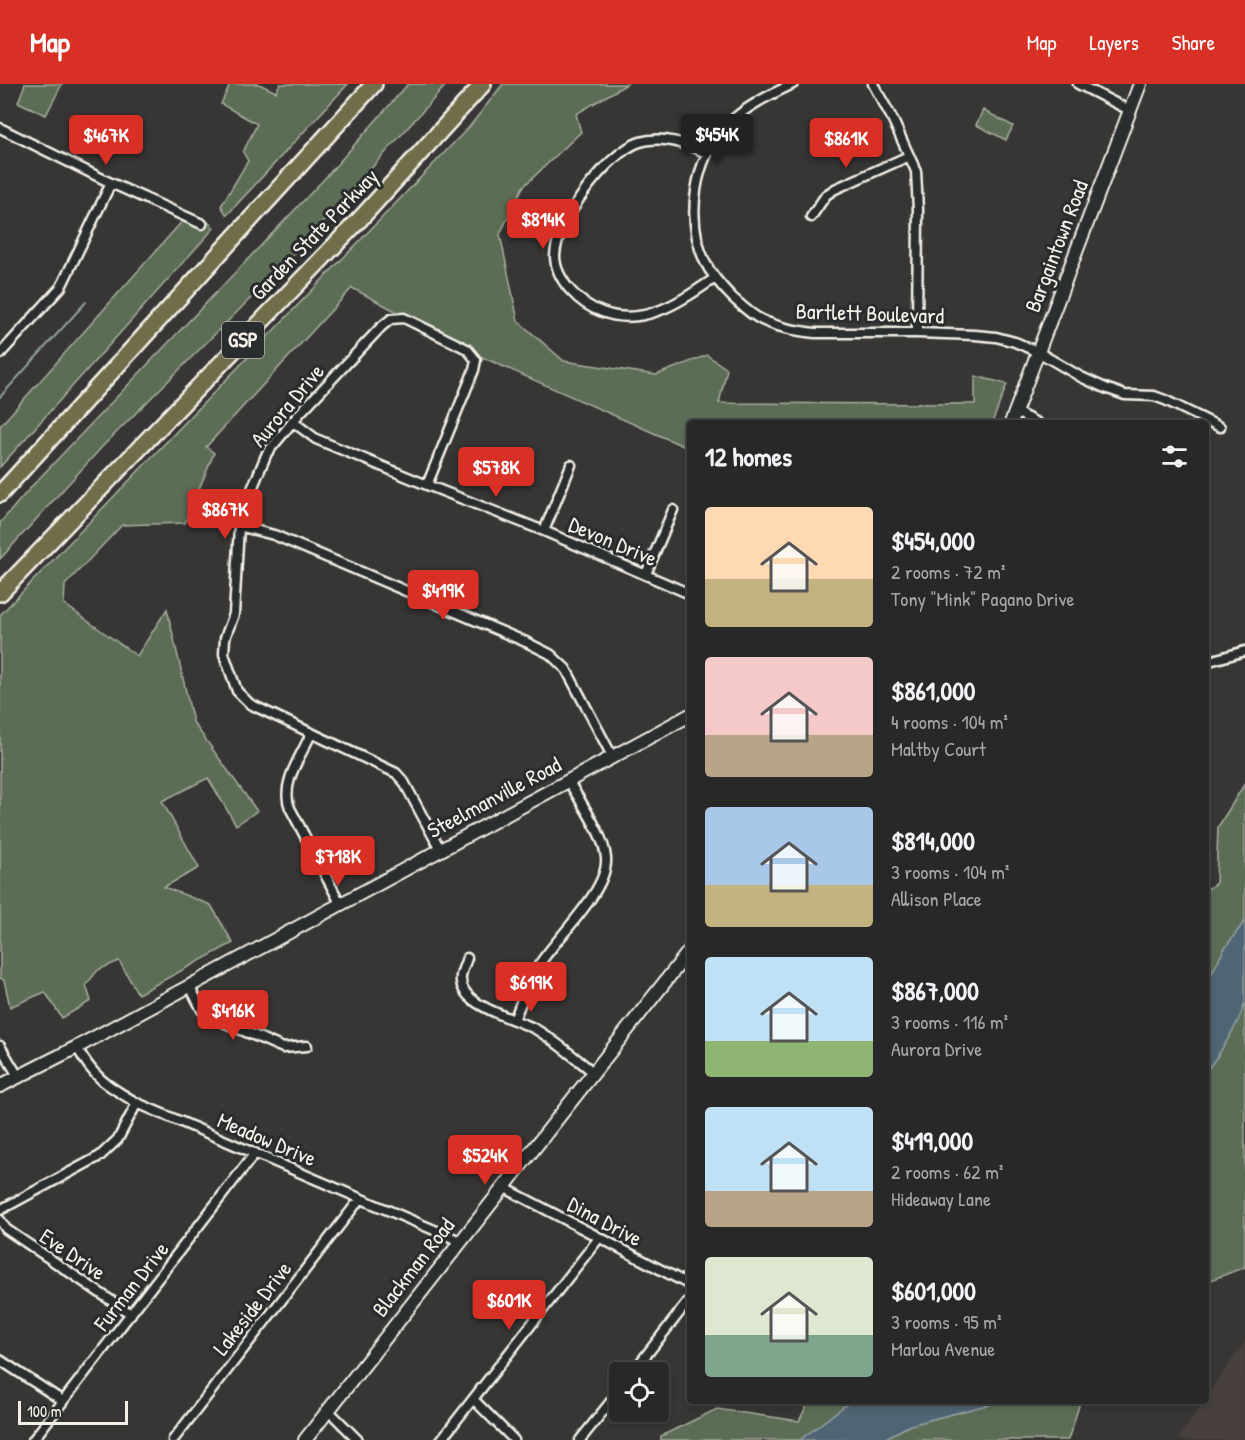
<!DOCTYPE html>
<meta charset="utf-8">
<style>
body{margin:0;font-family:"Patrick Hand",sans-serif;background:#353434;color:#f1f3f6;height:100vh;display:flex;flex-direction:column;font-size:22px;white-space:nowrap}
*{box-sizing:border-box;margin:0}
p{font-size:20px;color:#a5a6a8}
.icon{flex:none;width:33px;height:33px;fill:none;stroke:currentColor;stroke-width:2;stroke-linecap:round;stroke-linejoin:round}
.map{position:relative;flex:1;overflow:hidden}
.drawer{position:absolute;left:687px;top:336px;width:522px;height:984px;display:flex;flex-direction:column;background:#292828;border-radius:6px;box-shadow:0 3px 9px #0003,0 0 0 2px #454445}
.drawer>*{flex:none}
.fabs{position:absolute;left:609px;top:1278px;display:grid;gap:12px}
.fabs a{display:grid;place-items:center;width:60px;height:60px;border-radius:6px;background:#292828;box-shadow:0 3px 9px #0003,0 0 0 2px #454445;font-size:30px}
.scale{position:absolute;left:18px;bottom:15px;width:110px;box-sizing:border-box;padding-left:6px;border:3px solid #f4f1e8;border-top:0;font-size:16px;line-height:21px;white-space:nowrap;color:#f4f1e8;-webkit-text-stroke:4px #2a2d2e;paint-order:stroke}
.price{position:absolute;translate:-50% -51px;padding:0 14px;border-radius:6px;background:#d93025;color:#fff;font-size:20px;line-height:39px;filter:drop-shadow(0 2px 3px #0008)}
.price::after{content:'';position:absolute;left:50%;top:36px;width:18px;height:14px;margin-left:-9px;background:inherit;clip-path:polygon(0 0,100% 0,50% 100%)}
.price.current{background:#222;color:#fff}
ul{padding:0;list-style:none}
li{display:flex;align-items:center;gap:18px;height:150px;padding:0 18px}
li span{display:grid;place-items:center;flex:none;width:168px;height:120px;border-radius:6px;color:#555}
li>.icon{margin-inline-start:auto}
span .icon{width:72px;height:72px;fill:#fffc;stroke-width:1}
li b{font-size:26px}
h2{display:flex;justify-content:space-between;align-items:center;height:72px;padding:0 18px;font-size:26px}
header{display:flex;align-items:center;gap:36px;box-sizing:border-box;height:84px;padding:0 30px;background:#d93025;color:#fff}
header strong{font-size:28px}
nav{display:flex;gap:33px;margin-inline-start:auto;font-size:21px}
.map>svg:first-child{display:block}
</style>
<header>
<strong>Map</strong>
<nav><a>Map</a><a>Layers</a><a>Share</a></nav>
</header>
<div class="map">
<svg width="1245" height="1356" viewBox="0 0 1245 1356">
<rect width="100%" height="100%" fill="#373635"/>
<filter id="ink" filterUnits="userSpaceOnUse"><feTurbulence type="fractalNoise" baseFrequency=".0167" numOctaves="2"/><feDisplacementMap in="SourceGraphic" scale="12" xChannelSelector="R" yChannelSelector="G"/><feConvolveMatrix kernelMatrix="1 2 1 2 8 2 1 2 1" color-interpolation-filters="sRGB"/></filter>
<g filter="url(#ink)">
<path fill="#47413e" d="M1245 1257V1356H1177L1204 1317H1206V1313Z"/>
<path fill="#5c6d56" stroke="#a8af9f" stroke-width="1.5" d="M25 0H62L46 31 18 18Z
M230 0H259L276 8 280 0H348L227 131 221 122 248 77 243 68 257 40 221 20Z
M408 0H447L289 176 102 363 0 475V439L31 403 326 93Z
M503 0H627L576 30 581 48 523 103 500 150 518 237 564 277 656 291 707 271 727 285 719 319 975 320V292L1007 300 992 339H690V365L484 274 352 204 206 363 214 369 185 439 122 441 65 501 64 520 137 572 167 525 193 638 257 727 236 741 208 694 162 717 199 784 164 803 211 821 233 859 138 910 119 877 98 886 86 901 91 917 62 934 45 908 10 923 4 896 0 894V531L470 42Z
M983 26 1013 42 1006 56 976 41Z
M186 133 204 134 214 144 0 383V342Z
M1245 699V837L1225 864 1206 900V806L1216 799 1218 743Z
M1245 919V1183L1206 1198V987C1223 967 1234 943 1245 919Z
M809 1317H851L800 1356H661V1352L717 1325 799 1337Z
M1002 1317H1077L1079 1322 1068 1356H882L910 1341Z"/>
<path fill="#4f6573" stroke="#919da2" stroke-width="1.5" d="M1245 837C1245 861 1245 894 1245 917 1242 935 1218 973 1206 987V900L1225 864Z
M851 1317H1002L910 1341 882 1356H800Z"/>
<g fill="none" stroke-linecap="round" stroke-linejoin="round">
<path stroke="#919da2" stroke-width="2" d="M0 313 86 218"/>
<g stroke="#f4f1e8" stroke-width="13">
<path id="street" d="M793 0C770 11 746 22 727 41 694 75 685 134 705 178 712 192 722 203 733 214 742 222 751 231 762 236 779 244 797 247 815 249H917L975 251 996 253 1015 258 1038 268 1081 293 1105 304 1125 311 1154 312 1165 316 1220 343
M873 0 892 34 916 87 918 126 917 249
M1078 0 1129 26
M0 44 111 99 202 140
M707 69C686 60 663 51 640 58 608 68 556 137 555 172 555 185 563 199 572 208 580 217 591 224 602 228 644 244 681 217 715 194
M811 133 826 111 835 105 909 72
M0 270 61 203 111 99
M1016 328 1037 339
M292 337 316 355 427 401 544 447 690 510
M427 401 474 286 476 276 467 265 404 234 391 235 381 243 300 329 267 369 242 429 239 442 234 530 225 554 224 570 237 607 250 620 396 689 404 698 440 765
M239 442 274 451 526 558 550 570 566 585 612 672
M544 447 571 381
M646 490 673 426
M1206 578 1245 567
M311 650C301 672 280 700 290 724L340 819
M467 874C465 880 462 886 461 892 457 923 517 934 537 946 557 958 575 974 593 988
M189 901 202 926 216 935 283 964 307 962
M514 936C522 917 528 898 539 881 556 854 609 806 606 774 604 750 580 718 568 696
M0 962 18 992
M77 963C93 994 108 1002 137 1019L460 1157
M503 1103 690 1201
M0 1126 100 1072 118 1055 137 1019
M0 1136 6 1145 131 1230
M0 1276 63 1317
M633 1288 690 1215
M473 1315 514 1356
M328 1326 358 1356
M33 1356 255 1069
M173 1356 360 1115
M441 1356 599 1154
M580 1356 620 1306"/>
</g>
<g stroke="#f4f1e8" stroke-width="16">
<path id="secondary" d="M1011 339 1140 0
M0 1002 77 963 690 631
M305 1356 690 866"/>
</g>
<g stroke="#f4f1e8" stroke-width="20">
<path id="highway" d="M0 410 374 0
M0 509 361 134 483 0"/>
</g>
<use href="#street" stroke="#2a2d2e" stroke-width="8"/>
<use href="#secondary" stroke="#2a2d2e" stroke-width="12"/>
<use href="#highway" stroke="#716d4b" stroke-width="15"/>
</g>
</g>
<g text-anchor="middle" stroke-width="6" stroke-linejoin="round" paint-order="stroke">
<rect fill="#2a2d2e" stroke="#b7b6b0" stroke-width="1.5" x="222" y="238" width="42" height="36" rx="4.5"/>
<g font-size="21" font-weight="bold" fill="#f4f1e8">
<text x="243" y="263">GSP</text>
</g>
<g font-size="22" fill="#f4f1e8" stroke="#2a2d2e">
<text transform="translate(314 150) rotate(-46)" y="8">Garden State Parkway</text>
<text transform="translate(1056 162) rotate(-69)" y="8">Bargaintown Road</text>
<text transform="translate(870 229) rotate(2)" y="8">Bartlett Boulevard</text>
<text transform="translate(287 321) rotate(-50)" y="8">Aurora Drive</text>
<text transform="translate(613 457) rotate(23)" y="8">Devon Drive</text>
<text transform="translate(494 713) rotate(-28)" y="8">Steelmanville Road</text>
<text transform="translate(267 1055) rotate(23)" y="8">Meadow Drive</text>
<text transform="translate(605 1137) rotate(28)" y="8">Dina Drive</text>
<text transform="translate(73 1170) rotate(34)" y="8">Eve Drive</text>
<text transform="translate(413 1183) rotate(-52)" y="8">Blackman Road</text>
<text transform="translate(131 1202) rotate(-52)" y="8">Furman Drive</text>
<text transform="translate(252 1224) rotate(-52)" y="8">Lakeside Drive</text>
</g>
</g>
</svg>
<div class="fabs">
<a><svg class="icon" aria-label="locate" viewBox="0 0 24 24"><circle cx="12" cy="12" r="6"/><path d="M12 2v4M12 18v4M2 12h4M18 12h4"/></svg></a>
</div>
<div class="scale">100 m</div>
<b class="price current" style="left:717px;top:81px">$454K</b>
<b class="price" style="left:106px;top:82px">$467K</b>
<b class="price" style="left:846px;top:85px">$861K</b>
<b class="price" style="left:543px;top:166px">$814K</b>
<b class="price" style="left:496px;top:414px">$578K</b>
<b class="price" style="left:225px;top:456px">$867K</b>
<b class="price" style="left:443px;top:537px">$419K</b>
<b class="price" style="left:338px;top:803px">$718K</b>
<b class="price" style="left:531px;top:929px">$619K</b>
<b class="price" style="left:233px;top:957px">$416K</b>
<b class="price" style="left:485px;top:1102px">$524K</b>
<b class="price" style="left:509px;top:1247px">$601K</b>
<section class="drawer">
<h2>12 homes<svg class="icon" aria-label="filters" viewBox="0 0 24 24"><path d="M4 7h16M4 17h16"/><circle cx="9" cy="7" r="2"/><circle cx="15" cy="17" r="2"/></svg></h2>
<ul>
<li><span style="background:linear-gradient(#ffd9b3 60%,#c2b280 0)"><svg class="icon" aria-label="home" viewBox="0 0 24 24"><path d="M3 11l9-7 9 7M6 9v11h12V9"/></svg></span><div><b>$454,000</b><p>2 rooms · 72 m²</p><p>Tony &quot;Mink&quot; Pagano Drive</p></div></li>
<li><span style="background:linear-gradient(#f6c9c9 65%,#b9a48a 0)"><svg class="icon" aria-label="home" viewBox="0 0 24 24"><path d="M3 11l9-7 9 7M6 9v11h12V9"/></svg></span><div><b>$861,000</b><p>4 rooms · 104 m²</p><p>Maltby Court</p></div></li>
<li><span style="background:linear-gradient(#a9c7e8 65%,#c2b280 0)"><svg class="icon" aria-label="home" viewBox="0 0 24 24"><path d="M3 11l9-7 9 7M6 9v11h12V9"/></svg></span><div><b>$814,000</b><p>3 rooms · 104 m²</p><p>Allison Place</p></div></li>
<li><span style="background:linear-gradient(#bfe0f5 70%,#8fb573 0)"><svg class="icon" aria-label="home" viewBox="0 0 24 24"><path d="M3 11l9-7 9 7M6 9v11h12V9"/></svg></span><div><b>$867,000</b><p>3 rooms · 116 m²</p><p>Aurora Drive</p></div></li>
<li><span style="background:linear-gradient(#bfe0f5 70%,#b9a48a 0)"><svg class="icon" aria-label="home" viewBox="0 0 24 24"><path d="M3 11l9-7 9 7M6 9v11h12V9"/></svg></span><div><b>$419,000</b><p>2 rooms · 62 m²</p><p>Hideaway Lane</p></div></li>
<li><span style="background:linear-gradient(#dfe7d0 65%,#7fa58c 0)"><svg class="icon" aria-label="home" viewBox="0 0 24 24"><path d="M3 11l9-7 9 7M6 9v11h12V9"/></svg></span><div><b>$601,000</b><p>3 rooms · 95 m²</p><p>Marlou Avenue</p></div></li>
</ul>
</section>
</div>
